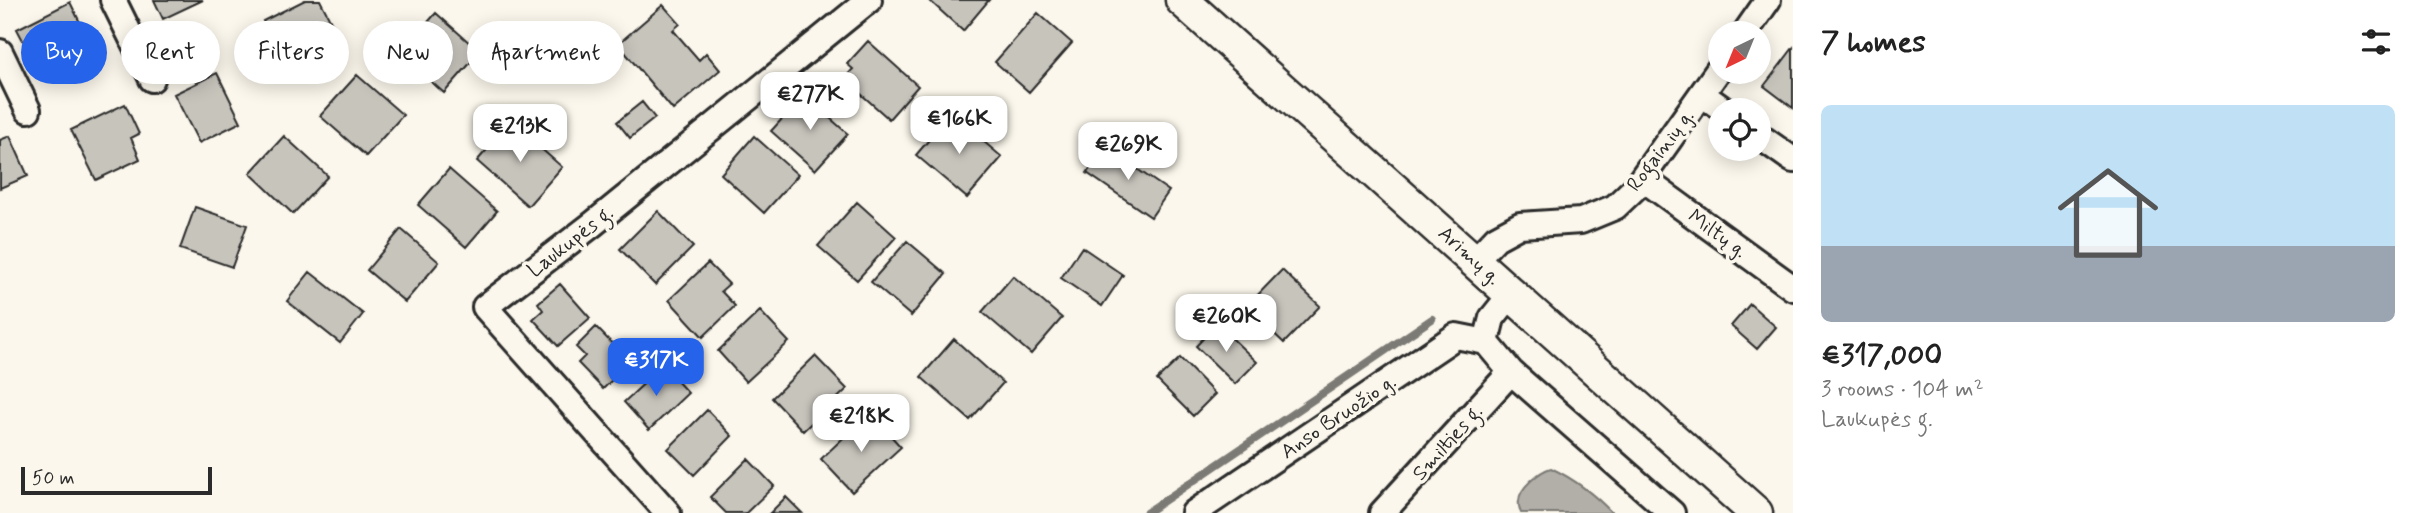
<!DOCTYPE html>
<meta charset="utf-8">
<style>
body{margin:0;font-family:Mynerve,sans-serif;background:#f6f6f6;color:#222;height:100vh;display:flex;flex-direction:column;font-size:26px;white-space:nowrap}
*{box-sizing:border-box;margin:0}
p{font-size:23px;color:#767676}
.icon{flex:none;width:38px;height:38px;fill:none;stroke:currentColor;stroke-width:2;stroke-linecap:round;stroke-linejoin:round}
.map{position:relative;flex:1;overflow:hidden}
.panel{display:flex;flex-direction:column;background:#fff;width:630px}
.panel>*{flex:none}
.hud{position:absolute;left:21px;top:21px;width:665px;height:63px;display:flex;gap:14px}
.needle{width:46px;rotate:223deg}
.fabs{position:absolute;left:1708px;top:21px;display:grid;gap:14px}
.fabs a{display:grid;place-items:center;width:63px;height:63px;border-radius:50%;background:#fff;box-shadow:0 4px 18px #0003;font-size:35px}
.scale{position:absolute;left:21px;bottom:18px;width:191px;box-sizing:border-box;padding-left:7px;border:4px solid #2b2b2b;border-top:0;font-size:19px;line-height:24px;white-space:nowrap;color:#2b2b2b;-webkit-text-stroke:5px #fbf7ec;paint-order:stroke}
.price{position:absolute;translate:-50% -60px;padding:0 16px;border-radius:14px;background:#fff;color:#222;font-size:23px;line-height:46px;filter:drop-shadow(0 2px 4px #0008)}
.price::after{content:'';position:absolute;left:50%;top:42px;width:21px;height:16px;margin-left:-10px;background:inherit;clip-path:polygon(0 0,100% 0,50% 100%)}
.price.current{background:#2563eb;color:#fff}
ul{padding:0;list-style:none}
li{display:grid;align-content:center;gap:14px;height:371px;padding:0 28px}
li+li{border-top:2px solid #e0e0e0}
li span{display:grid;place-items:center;height:217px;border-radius:10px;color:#555}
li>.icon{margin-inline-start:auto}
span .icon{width:126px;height:126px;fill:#fffc;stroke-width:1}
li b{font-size:30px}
h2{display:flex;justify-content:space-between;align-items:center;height:84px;padding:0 28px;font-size:30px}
.pill{padding:0 24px;border-radius:32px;background:#fff;box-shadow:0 4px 18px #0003;font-size:24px;line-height:63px}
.pill.current{background:#2563eb;color:#fff}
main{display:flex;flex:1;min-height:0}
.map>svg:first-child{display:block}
</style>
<main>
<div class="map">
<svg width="1793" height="513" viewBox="0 0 1793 513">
<rect width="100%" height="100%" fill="#fbf7ec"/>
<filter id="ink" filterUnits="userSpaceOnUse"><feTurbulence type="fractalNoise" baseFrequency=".0143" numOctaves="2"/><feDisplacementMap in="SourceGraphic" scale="14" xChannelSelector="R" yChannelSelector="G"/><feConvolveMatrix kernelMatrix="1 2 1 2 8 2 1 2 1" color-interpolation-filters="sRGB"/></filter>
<g filter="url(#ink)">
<path fill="#b1afa7" stroke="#7b7a75" stroke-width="2" d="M1551 468C1574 479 1595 495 1612 513H1521C1520 511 1518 504 1519 501 1519 488 1540 471 1551 468Z"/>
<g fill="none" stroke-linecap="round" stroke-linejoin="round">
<path stroke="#7b7a75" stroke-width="8" d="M1146 513 1432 319"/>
</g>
<path fill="#c7c4bc" stroke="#2b2b2b" stroke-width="2" d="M154 0H203L163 19Z
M305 0H320L338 35 283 62 263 21Z
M929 0H989L963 31Z
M70 2 92 47 40 73 17 29Z
M663 5 680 24 673 30 699 60 706 53 720 70 673 110 618 44Z
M436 13 480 52 444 93 400 54Z
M1038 13 1072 43 1029 92 995 62Z
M868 41 918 86 889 119 844 79 853 69 847 64Z
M1793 48V108L1764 86Z
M217 73 241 122 199 143 174 94Z
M357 75 403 115 366 156 320 116Z
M804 95 848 134 815 170 771 131Z
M642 102 655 118 630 138 617 122Z
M125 104 139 134 131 138 140 159 96 180 71 130Z
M951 114 1002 157 967 198 916 155Z
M511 122 562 167 528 206 477 161Z
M10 136 28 176 0 188V140Z
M284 136 328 176 293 214 250 173Z
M754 136 798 175 764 213 721 174Z
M1105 147 1169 191 1151 217 1087 173Z
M449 169 497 211 466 247 418 205Z
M857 202 896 237 857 280 818 246Z
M195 207 247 225 232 267 180 249Z
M658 211 693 247 655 285 620 249Z
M401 229 439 262 405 302 367 270Z
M907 241 946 274 911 316 871 282Z
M1082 247 1123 275 1102 306 1061 278Z
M708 263 729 284 721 291 735 306 703 337 669 300Z
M1282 270 1320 306 1284 343 1246 307Z
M310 272 363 314 340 343 287 301Z
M1013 276 1062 318 1031 354 982 312Z
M560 284 590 318 558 346 533 319 543 310 538 303Z
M1750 304 1776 327 1757 349 1731 326Z
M760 311 789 342 746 382 718 351Z
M1217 324 1257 362 1235 384 1196 346Z
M596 327 630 362 603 389 578 363 585 356 576 347Z
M954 339 1003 383 970 420 921 377Z
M815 356 847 389 803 431 772 398Z
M1180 358 1215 394 1193 416 1157 380Z
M663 366 688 393 649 430 624 402Z
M707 410 732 436 694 475 668 449Z
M863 419 874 429 880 424 901 447 852 492 821 459Z
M748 459 774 486 746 513H726L710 497Z
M786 497 802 513H770Z"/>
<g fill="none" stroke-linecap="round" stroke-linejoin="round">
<g stroke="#2b2b2b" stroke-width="30">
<path id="minor" d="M113 0 152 79
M1745 33 1768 0
M0 52 28 110
M1702 94 1724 110
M1759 136 1793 160
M1642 178 1793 288
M1475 260 1496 238 1520 225 1581 221 1615 207 1635 188 1720 68
M1512 293 1492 318 1486 342 1511 372 1672 513
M668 513 485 307 593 224 869 0
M1194 513 1456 336 1486 342
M1382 513 1511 372"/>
</g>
<g stroke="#2b2b2b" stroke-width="37">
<path id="major" d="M1182 0 1756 513"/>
</g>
<use href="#minor" stroke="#fbf7ec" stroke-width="24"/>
<use href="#major" stroke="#fbf7ec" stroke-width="32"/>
</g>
</g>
<g text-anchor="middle" stroke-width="7" stroke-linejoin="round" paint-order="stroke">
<g font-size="21" fill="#2b2b2b" stroke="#fbf7ec">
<text transform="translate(1660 150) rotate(-53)" y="7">Rogainių g.</text>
<text transform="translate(1718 233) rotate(36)" y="7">Miltų g.</text>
<text transform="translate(570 241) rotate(-38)" y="7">Laukupės g.</text>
<text transform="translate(1470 255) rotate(42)" y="7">Arimų g.</text>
<text transform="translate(1338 416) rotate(-34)" y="7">Anso Bruožio g.</text>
<text transform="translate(1447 442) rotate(-48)" y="7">Smilties g.</text>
</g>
</g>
</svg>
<div class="fabs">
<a><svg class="needle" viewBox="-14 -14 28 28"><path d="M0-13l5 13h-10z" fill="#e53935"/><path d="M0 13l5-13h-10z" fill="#767676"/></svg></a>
<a><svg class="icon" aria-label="locate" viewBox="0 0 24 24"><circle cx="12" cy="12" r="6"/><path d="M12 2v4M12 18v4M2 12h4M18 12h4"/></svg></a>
</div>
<div class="scale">50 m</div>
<b class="price" style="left:810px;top:132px">€277K</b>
<b class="price" style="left:959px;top:156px">€166K</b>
<b class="price" style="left:520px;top:164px">€213K</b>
<b class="price" style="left:1128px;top:182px">€269K</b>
<b class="price" style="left:1226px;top:354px">€260K</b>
<b class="price current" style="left:656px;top:398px">€317K</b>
<b class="price" style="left:861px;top:454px">€218K</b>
<div class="hud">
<a class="pill current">Buy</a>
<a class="pill">Rent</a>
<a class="pill">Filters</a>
<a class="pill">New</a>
<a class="pill">Apartment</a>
</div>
</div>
<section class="panel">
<h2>7 homes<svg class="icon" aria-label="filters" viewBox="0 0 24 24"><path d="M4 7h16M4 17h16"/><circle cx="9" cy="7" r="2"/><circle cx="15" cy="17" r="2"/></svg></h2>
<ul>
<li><span style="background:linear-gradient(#bfe0f5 65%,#9aa5b1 0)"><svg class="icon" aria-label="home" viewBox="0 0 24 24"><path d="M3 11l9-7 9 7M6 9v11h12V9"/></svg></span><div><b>€317,000</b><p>3 rooms · 104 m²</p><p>Laukupės g.</p></div></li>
</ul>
</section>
</main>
